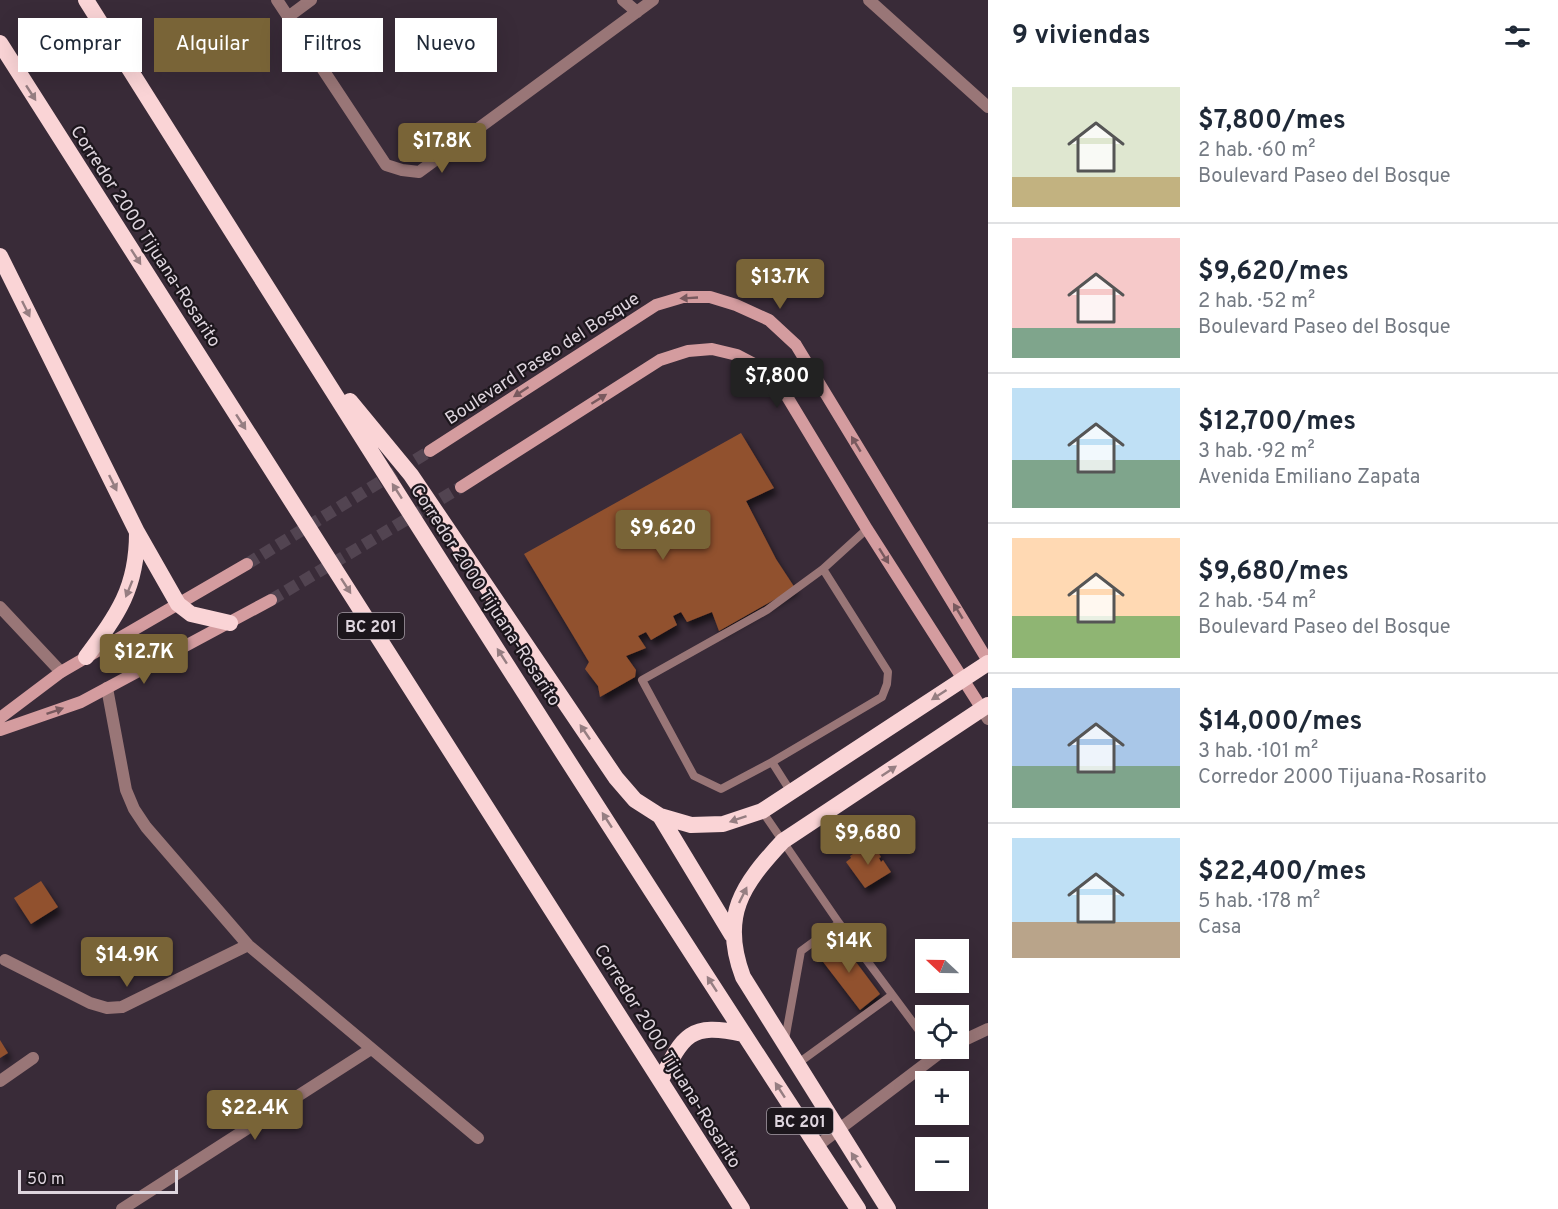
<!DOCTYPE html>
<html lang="es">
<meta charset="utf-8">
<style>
body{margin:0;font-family:Overpass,sans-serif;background:#f6f6f7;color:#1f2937;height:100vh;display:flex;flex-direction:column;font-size:22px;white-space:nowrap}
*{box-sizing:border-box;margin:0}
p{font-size:20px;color:#747a83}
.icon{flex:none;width:33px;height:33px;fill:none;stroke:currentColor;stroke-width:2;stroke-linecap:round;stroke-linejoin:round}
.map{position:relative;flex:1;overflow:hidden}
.panel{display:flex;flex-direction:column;background:#fff;width:570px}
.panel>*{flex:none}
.top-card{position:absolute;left:18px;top:18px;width:570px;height:54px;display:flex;gap:12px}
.needle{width:39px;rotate:292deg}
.fabs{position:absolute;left:915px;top:939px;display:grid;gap:12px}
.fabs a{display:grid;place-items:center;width:54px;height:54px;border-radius:0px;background:#fff;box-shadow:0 6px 24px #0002;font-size:30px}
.scale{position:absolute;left:18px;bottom:15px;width:160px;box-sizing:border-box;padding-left:6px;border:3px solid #ded5de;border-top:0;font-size:16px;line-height:21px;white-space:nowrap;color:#ded5de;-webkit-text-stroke:4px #1c161c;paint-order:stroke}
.price{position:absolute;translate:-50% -51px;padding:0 14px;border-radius:6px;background:#796437;color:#fff;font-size:20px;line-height:39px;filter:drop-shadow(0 2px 3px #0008)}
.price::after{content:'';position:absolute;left:50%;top:36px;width:18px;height:14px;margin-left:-9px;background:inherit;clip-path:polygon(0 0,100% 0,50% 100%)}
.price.on{background:#222;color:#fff}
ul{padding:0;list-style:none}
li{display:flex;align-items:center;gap:18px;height:150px;padding:0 24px}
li+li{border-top:2px solid #e0e1e3}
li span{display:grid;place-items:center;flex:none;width:168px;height:120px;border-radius:0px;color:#555}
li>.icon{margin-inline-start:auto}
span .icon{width:72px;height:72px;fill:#fffc;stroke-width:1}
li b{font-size:26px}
h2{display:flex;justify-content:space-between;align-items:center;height:72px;padding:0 24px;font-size:26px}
.chip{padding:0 21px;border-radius:0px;background:#fff;box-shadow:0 6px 24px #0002;font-size:21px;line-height:54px}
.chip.on{background:#796437;color:#fff}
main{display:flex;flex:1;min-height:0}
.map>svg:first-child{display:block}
</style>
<main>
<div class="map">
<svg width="988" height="1209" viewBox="0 0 988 1209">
<defs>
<filter id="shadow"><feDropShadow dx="3.5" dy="6" stdDeviation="3" flood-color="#0009"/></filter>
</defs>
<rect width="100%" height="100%" fill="#392b38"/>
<path fill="#91512f" filter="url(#shadow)" d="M741 433 774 488 746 501 776 559 795 588 719 631 712 612 687 622 681 612 673 616 677 625 651 640 646 632 638 636 646 648 626 656 636 670 635 677 600 697 598 686 585 669 589 662 524 554Z
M872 842 881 857 879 858 881 862 883 860 891 872 865 888 846 862 851 858 850 856 856 852 857 854 863 849 862 848Z
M41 881 58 907 31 924 14 898Z
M838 938 880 994 860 1010 817 954Z
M0 1040 8 1053 0 1058Z"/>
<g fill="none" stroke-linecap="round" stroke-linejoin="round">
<path stroke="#524451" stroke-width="12" stroke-dasharray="12 6" stroke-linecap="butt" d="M247 564 430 451
M271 600 461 487"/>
<path stroke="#997677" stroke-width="8" d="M823 569 767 610 642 680 694 776 721 789 772 762 882 697 887 684 888 672 823 569 867 529
M772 762 791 792
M762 811 839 923 926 1040
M785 1040 801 951 839 923
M797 1064 892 995"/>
<path stroke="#997677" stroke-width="12" d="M277 0 386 165 402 170 419 172 653 0
M623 0 637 12
M869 0 988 107
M288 17 311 0
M0 607 61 672
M107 688 126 790 134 809 146 827 248 945 478 1138
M5 960 90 1003 107 1008 122 1007 248 945
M958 1043 988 1029
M0 1081 33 1058
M817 1146 937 1055 948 1048
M122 1209 371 1049"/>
<path stroke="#997677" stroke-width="12" d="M982 709 988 719"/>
<path stroke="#d49c9f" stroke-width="12" d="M430 451 656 305 683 297H710L736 305 769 320 796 345 988 661
M461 487 660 360 688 351 712 349 737 355 758 366 780 385 867 529 982 709
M0 718 61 672 247 564
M0 730 81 702 271 600"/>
<path stroke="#fad4d6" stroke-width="16" d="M86 0C341 405 596 809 858 1209
M0 43 742 1209
M0 256 137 532 178 604 191 614 230 623
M350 401 411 475 616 778 635 800 660 816 691 825 723 824 762 811 988 663
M86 657C118 614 137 588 137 533
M660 816 732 935
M661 1080C683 1035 690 1022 743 1034
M888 1209 743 977C720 916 742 885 783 841L988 705"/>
</g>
<defs><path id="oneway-solid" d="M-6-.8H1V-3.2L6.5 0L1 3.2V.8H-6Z" transform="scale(1.5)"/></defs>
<g fill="#967e82">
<use href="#oneway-solid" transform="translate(31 93) rotate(57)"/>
<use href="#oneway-solid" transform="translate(136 257) rotate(57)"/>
<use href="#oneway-solid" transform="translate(26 309) rotate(64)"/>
<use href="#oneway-solid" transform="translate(241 422) rotate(57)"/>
<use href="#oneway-solid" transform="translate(113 483) rotate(64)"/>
<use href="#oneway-solid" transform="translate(397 491) rotate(-123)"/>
<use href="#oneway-solid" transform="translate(346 586) rotate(57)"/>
<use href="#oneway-solid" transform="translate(129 589) rotate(112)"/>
<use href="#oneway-solid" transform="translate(502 656) rotate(-123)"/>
<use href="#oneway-solid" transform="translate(939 695) rotate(147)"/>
<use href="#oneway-solid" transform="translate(585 732) rotate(-124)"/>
<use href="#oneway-solid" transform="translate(889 771) rotate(-34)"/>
<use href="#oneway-solid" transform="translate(738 819) rotate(161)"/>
<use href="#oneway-solid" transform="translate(607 820) rotate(-123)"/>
<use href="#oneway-solid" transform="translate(743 895) rotate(-64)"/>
<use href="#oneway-solid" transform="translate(712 984) rotate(-123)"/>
<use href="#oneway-solid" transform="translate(780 1090) rotate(-123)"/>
<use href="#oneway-solid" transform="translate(856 1160) rotate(-123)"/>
</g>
<g fill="#78595e">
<use href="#oneway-solid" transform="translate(689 298) rotate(177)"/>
<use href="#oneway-solid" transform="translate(521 392) rotate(147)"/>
<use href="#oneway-solid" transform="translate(599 399) rotate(-32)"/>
<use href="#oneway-solid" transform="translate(856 444) rotate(-121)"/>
<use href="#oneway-solid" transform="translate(884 556) rotate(58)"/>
<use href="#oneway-solid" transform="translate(958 611) rotate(-121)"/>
<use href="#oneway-solid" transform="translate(55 711) rotate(-19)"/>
</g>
<g text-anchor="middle" stroke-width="4.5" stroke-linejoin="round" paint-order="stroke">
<g fill="#1c161c" stroke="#a49ca4" stroke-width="1.5">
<rect x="338" y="613" width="66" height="26" rx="4.5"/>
<rect x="767" y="1108" width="66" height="26" rx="4.5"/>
</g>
<g font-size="16" font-weight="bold" fill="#ded5de">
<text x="371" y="632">BC 201</text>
<text x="800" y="1127">BC 201</text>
</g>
<g font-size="18" fill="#ded5de" stroke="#1c161c">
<text transform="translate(146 236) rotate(57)" y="6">Corredor 2000 Tijuana-Rosarito</text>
<text transform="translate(542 358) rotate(-33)" y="6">Boulevard Paseo del Bosque</text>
<text transform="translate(486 595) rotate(57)" y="6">Corredor 2000 Tijuana-Rosarito</text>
<text transform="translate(668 1056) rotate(58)" y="6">Corredor 2000 Tijuana-Rosarito</text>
</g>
</g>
</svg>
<div class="fabs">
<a><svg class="needle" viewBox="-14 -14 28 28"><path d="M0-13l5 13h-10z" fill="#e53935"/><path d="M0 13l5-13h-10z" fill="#747a83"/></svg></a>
<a><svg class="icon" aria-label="locate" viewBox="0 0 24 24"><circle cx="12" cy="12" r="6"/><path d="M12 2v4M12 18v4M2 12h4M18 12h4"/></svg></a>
<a>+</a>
<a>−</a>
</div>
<div class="scale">50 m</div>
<b class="price" style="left:442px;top:174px">$17.8K</b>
<b class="price" style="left:780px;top:310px">$13.7K</b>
<b class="price on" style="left:777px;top:409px">$7,800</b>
<b class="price" style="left:663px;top:561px">$9,620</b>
<b class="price" style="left:144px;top:685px">$12.7K</b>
<b class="price" style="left:868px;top:866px">$9,680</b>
<b class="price" style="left:849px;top:974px">$14K</b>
<b class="price" style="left:127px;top:988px">$14.9K</b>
<b class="price" style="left:255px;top:1141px">$22.4K</b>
<div class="top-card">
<a class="chip">Comprar</a>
<a class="chip on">Alquilar</a>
<a class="chip">Filtros</a>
<a class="chip">Nuevo</a>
</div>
</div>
<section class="panel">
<h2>9 viviendas<svg class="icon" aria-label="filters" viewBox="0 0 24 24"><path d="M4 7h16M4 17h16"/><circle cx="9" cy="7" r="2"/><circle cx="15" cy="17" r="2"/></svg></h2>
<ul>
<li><span style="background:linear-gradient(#dfe7d0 75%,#c2b280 0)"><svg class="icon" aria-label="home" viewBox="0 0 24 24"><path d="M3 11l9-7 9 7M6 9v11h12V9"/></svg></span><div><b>$7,800/mes</b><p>2 hab. · 60 m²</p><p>Boulevard Paseo del Bosque</p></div></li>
<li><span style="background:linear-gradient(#f6c9c9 75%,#7fa58c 0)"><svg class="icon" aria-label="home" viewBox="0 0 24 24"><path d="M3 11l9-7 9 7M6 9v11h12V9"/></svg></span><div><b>$9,620/mes</b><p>2 hab. · 52 m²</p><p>Boulevard Paseo del Bosque</p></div></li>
<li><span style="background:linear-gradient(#bfe0f5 60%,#7fa58c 0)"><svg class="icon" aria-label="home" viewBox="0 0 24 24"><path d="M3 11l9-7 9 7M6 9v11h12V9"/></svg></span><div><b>$12,700/mes</b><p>3 hab. · 92 m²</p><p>Avenida Emiliano Zapata</p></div></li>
<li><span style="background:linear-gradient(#ffd9b3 65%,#8fb573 0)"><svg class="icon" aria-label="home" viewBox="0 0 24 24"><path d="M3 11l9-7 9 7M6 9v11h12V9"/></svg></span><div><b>$9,680/mes</b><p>2 hab. · 54 m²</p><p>Boulevard Paseo del Bosque</p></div></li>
<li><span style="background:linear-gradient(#a9c7e8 65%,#7fa58c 0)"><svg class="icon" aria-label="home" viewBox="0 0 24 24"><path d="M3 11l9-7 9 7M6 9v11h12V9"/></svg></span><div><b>$14,000/mes</b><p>3 hab. · 101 m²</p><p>Corredor 2000 Tijuana-Rosarito</p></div></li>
<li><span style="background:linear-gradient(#bfe0f5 70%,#b9a48a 0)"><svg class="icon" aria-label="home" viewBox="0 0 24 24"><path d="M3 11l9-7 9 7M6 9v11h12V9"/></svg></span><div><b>$22,400/mes</b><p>5 hab. · 178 m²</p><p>Casa</p></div></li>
</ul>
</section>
</main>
